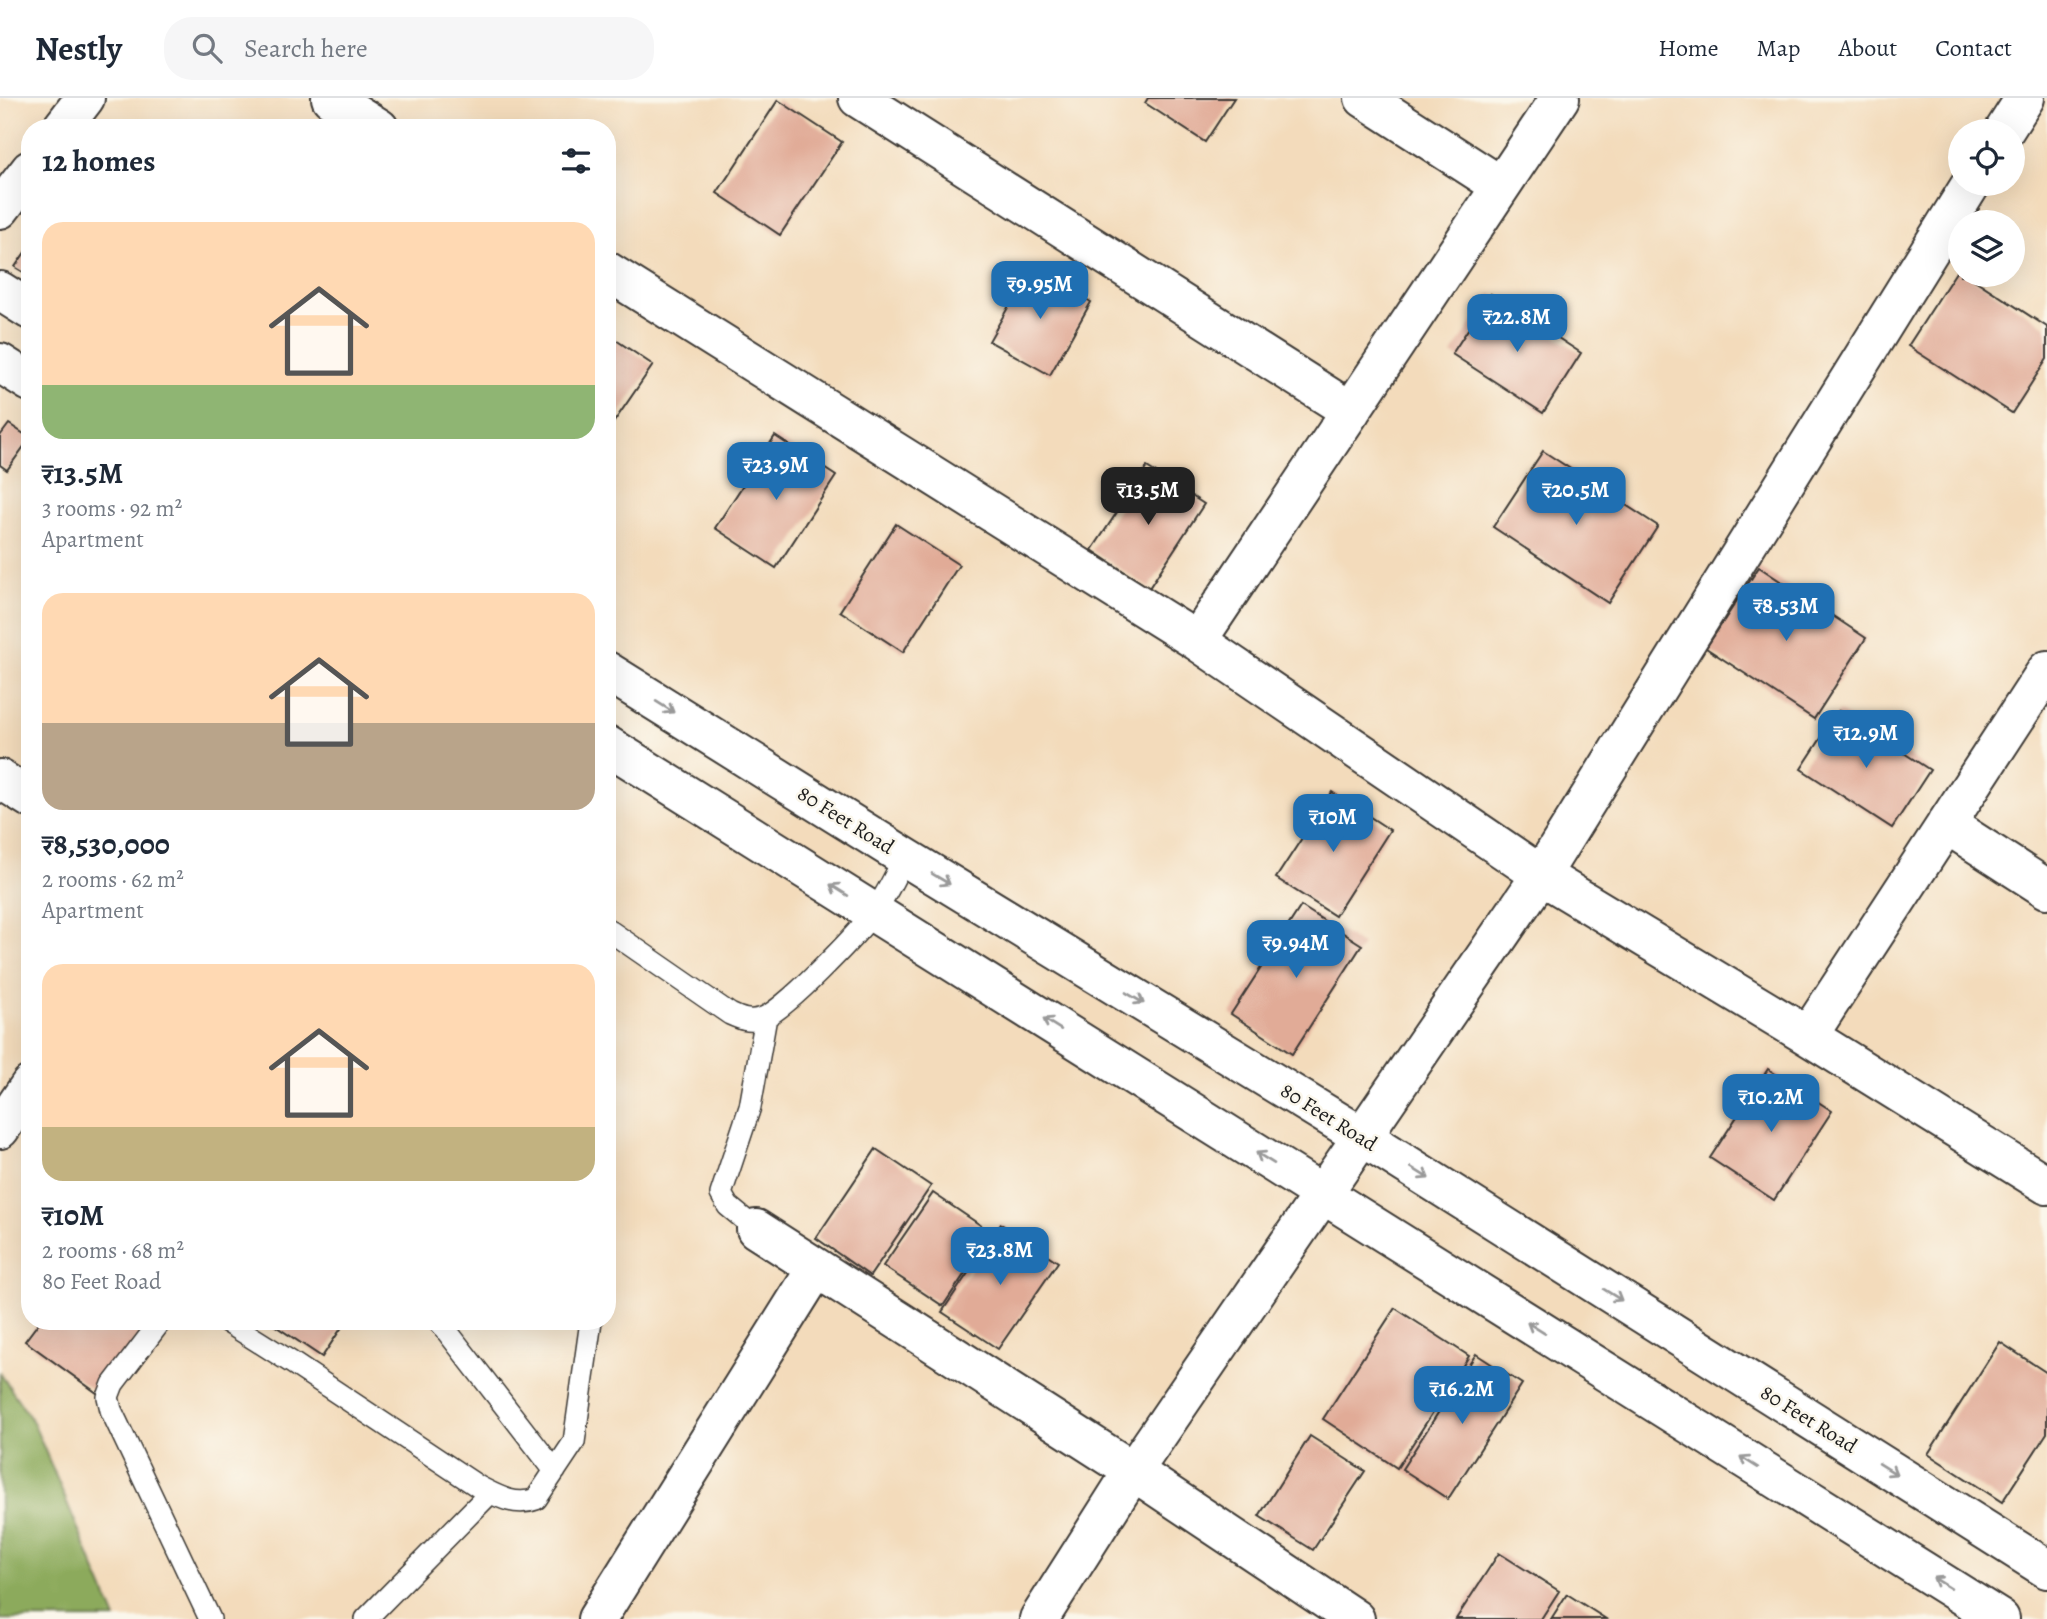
<!DOCTYPE html>
<meta charset="utf-8">
<style>
body{margin:0;font-family:Alegreya,serif;background:#f6f6f7;color:#1f2937;height:100vh;display:flex;flex-direction:column;font-size:26px;white-space:nowrap}
*{box-sizing:border-box;margin:0}
p{font-size:23px;color:#747a83}
.icon{flex:none;width:38px;height:38px;fill:none;stroke:currentColor;stroke-width:2;stroke-linecap:round;stroke-linejoin:round}
.map{position:relative;flex:1;overflow:hidden}
.side{position:absolute;left:21px;top:21px;width:595px;height:1211px;display:flex;flex-direction:column;background:#fff;border-radius:28px;box-shadow:0 7px 28px #0002}
.side>*{flex:none}
.fabs{position:absolute;left:1948px;top:21px;display:grid;gap:14px}
.fabs a{display:grid;place-items:center;width:77px;height:77px;border-radius:50%;background:#fff;box-shadow:0 7px 28px #0002;font-size:35px}
.price{position:absolute;translate:-50% -60px;padding:0 16px;border-radius:14px;background:#1f6fb2;color:#fff;font-size:23px;line-height:46px;filter:drop-shadow(0 2px 4px #0008)}
.price::after{content:'';position:absolute;left:50%;top:42px;width:21px;height:16px;margin-left:-10px;background:inherit;clip-path:polygon(0 0,100% 0,50% 100%)}
.price.current{background:#222;color:#fff}
ul{padding:0;list-style:none}
li{display:grid;align-content:center;gap:14px;height:371px;padding:0 21px}
li span{display:grid;place-items:center;height:217px;border-radius:21px;color:#555}
li>.icon{margin-inline-start:auto}
span .icon{width:126px;height:126px;fill:#fffc;stroke-width:1}
li b{font-size:30px}
h2{display:flex;justify-content:space-between;align-items:center;height:84px;padding:0 21px;font-size:30px}
header{display:flex;align-items:center;gap:42px;box-sizing:border-box;height:98px;padding:0 35px;background:#fff;border-bottom:2px solid #e0e1e3}
header strong{font-size:33px}
nav{display:flex;gap:38px;margin-inline-start:auto;font-size:24px}
.search{width:490px;height:63px;background:#f6f6f7;display:flex;align-items:center;gap:18px;box-sizing:border-box;padding:0 24px;border-radius:28px;color:#747a83;font-size:26px}
.map>svg:first-child{display:block}
</style>
<header>
<strong>Nestly</strong>
<div class="search"><svg class="icon" aria-label="search" viewBox="0 0 24 24"><circle cx="10" cy="10" r="6"/><path d="M15 15l6 6"/></svg>Search here</div>
<nav><a>Home</a><a>Map</a><a>About</a><a>Contact</a></nav>
</header>
<div class="map">
<svg width="2047" height="1521" viewBox="0 0 2047 1521">
<rect width="100%" height="100%" fill="#fbf7ec"/>
<filter id="ink" filterUnits="userSpaceOnUse"><feTurbulence type="fractalNoise" baseFrequency=".0143" numOctaves="2"/><feDisplacementMap in="SourceGraphic" scale="14" xChannelSelector="R" yChannelSelector="G"/><feConvolveMatrix kernelMatrix="1 2 1 2 8 2 1 2 1" color-interpolation-filters="sRGB"/></filter>
<filter id="wash" filterUnits="userSpaceOnUse"><feTurbulence type="fractalNoise" baseFrequency=".00686" numOctaves="4" result="noise"/><feDisplacementMap in="SourceGraphic" scale="28" xChannelSelector="R" yChannelSelector="G"/><feGaussianBlur stdDeviation="1.57" result="paint"/><feColorMatrix in="noise" values="0 0 0 0 0 0 0 0 0 0 0 0 0 0 0 0 0 1.4 0 .05"/><feComposite in="paint" operator="in"/></filter>
<g filter="url(#wash)">
<rect width="100%" height="100%" fill="#f3dbbb"/>
<path fill="#8caa5c" stroke="#54633c" stroke-width="2" d="M0 1275 33 1324 116 1521H0Z"/>
<g id="blocks">
<path fill="#e1ab97" d="M1148 0H1234L1205 44 1145 5Z
M778 2 842 44 780 137 717 95Z
M30 147V178L15 169Z
M1031 169 1091 204 1050 277 989 243Z
M1958 171 1960 172V177H1967L2047 229V261L2012 315 1908 248Z
M1491 196 1581 255 1543 315 1452 256Z
M607 236 653 267 607 334Z
M9 326 30 340 7 372 0 367V338Z
M775 338 836 378 776 470 715 430Z
M1543 353 1658 428 1608 505 1493 429Z
M1147 369 1204 406 1149 490 1092 452Z
M896 426 959 467 903 554 840 513Z
M1759 469 1866 540 1814 621 1706 550Z
M1839 613 1930 672 1892 730 1801 671Z
M1332 694 1390 732 1335 818 1276 780Z
M1301 808 1362 847 1292 956 1231 916Z
M1768 971 1832 1013 1774 1102 1710 1060Z
M876 1051 931 1088 870 1178 816 1140Z
M933 1095 992 1135 943 1208 883 1168Z
M1001 1126 1058 1164 998 1251 942 1214Z
M1395 1210 1469 1258 1397 1370 1323 1321Z
M40 1223H150L97 1295 25 1243Z
M268 1223H346L322 1259Z
M2000 1244 2047 1275V1335L2002 1404 1928 1356Z
M1476 1256 1522 1286 1448 1401 1402 1371Z
M1310 1338 1365 1373 1313 1452 1259 1418Z
M1499 1455 1559 1493 1541 1521H1456Z
M1567 1496 1606 1521H1551Z"/>
</g>
</g>
<g filter="url(#ink)">
<use href="#blocks" fill-opacity="0" stroke="#3c3934" stroke-width="2"/>
<g fill="none" stroke-linecap="round" stroke-linejoin="round">
<g stroke="#3c3934" stroke-width="24">
<path id="lane" d="M607 831 730 916C741 921 748 924 760 921 782 916 857 836 873 815 886 799 895 777 905 759
M756 1131 728 1108 721 1096 750 1009 766 919
M161 1223 113 1286 108 1299 111 1312 210 1521
M226 1223 291 1264 479 1389C497 1398 515 1409 536 1401L574 1344 591 1223
M439 1223 555 1373
M366 1521 490 1395"/>
</g>
<g stroke="#3c3934" stroke-width="42">
<path id="street" d="M331 0 379 30
M858 0 1351 313
M1364 0 1501 88
M2004 33 2025 0
M607 173 1197 543 1541 777 1808 938 2047 1087
M1197 543 1560 0
M0 681 30 700
M1946 726 2047 791
M1808 938 2047 572
M0 1031 30 987
M756 1131 1133 1373 1355 1521
M597 1521 816 1171
M1039 1521 1133 1373 1541 777 1971 86"/>
</g>
<g stroke="#3c3934" stroke-width="42">
<path id="secondary" d="M62 30 85 0
M0 111 30 72
M0 193 30 212
M0 265 30 284
M607 573 905 759 1363 1039 2047 1471
M607 647 2000 1521"/>
</g>
<use href="#lane" stroke="#fff" stroke-width="21"/>
<use href="#street" stroke="#fff" stroke-width="38"/>
<use href="#secondary" stroke="#fff" stroke-width="38"/>
</g>
<defs><path id="oneway-shaft" d="M-6 0H5M1.5-3L5.5 0L1.5 3" fill="none" stroke-width="1.6" stroke-linecap="round" stroke-linejoin="round" transform="scale(1.75)"/></defs>
<g stroke="#999">
<use href="#oneway-shaft" transform="translate(665 609) rotate(32)"/>
<use href="#oneway-shaft" transform="translate(941 781) rotate(31)"/>
<use href="#oneway-shaft" transform="translate(839 792) rotate(-148)"/>
<use href="#oneway-shaft" transform="translate(1135 900) rotate(31)"/>
<use href="#oneway-shaft" transform="translate(1052 926) rotate(-148)"/>
<use href="#oneway-shaft" transform="translate(1265 1060) rotate(-148)"/>
<use href="#oneway-shaft" transform="translate(1420 1075) rotate(32)"/>
<use href="#oneway-shaft" transform="translate(1613 1197) rotate(32)"/>
<use href="#oneway-shaft" transform="translate(1536 1230) rotate(-148)"/>
<use href="#oneway-shaft" transform="translate(1749 1364) rotate(-148)"/>
<use href="#oneway-shaft" transform="translate(1888 1371) rotate(32)"/>
<use href="#oneway-shaft" transform="translate(1942 1485) rotate(-148)"/>
</g>
</g>
<g text-anchor="middle" stroke-width="5" stroke-linejoin="round" paint-order="stroke">
<g font-size="21" fill="#1c1c1c" stroke="#fbf7ec">
<text transform="translate(846 722) rotate(32)" y="7">80 Feet Road</text>
<text transform="translate(1329 1019) rotate(32)" y="7">80 Feet Road</text>
<text transform="translate(1809 1321) rotate(32)" y="7">80 Feet Road</text>
</g>
</g>
</svg>
<div class="fabs">
<a><svg class="icon" aria-label="locate" viewBox="0 0 24 24"><circle cx="12" cy="12" r="6"/><path d="M12 2v4M12 18v4M2 12h4M18 12h4"/></svg></a>
<a><svg class="icon" aria-label="layers" viewBox="0 0 24 24"><path d="M12 4l9 5-9 5-9-5zM3 14l9 5 9-5"/></svg></a>
</div>
<b class="price" style="left:1040px;top:223px">₹9.95M</b>
<b class="price" style="left:1517px;top:256px">₹22.8M</b>
<b class="price" style="left:776px;top:404px">₹23.9M</b>
<b class="price current" style="left:1148px;top:429px">₹13.5M</b>
<b class="price" style="left:1576px;top:429px">₹20.5M</b>
<b class="price" style="left:1786px;top:545px">₹8.53M</b>
<b class="price" style="left:1866px;top:672px">₹12.9M</b>
<b class="price" style="left:1333px;top:756px">₹10M</b>
<b class="price" style="left:1296px;top:882px">₹9.94M</b>
<b class="price" style="left:1771px;top:1036px">₹10.2M</b>
<b class="price" style="left:1000px;top:1189px">₹23.8M</b>
<b class="price" style="left:1462px;top:1328px">₹16.2M</b>
<section class="side">
<h2>12 homes<svg class="icon" aria-label="filters" viewBox="0 0 24 24"><path d="M4 7h16M4 17h16"/><circle cx="9" cy="7" r="2"/><circle cx="15" cy="17" r="2"/></svg></h2>
<ul>
<li><span style="background:linear-gradient(#ffd9b3 75%,#8fb573 0)"><svg class="icon" aria-label="home" viewBox="0 0 24 24"><path d="M3 11l9-7 9 7M6 9v11h12V9"/></svg></span><div><b>₹13.5M</b><p>3 rooms · 92 m²</p><p>Apartment</p></div></li>
<li><span style="background:linear-gradient(#ffd9b3 60%,#b9a48a 0)"><svg class="icon" aria-label="home" viewBox="0 0 24 24"><path d="M3 11l9-7 9 7M6 9v11h12V9"/></svg></span><div><b>₹8,530,000</b><p>2 rooms · 62 m²</p><p>Apartment</p></div></li>
<li><span style="background:linear-gradient(#ffd9b3 75%,#c2b280 0)"><svg class="icon" aria-label="home" viewBox="0 0 24 24"><path d="M3 11l9-7 9 7M6 9v11h12V9"/></svg></span><div><b>₹10M</b><p>2 rooms · 68 m²</p><p>80 Feet Road</p></div></li>
</ul>
</section>
</div>
